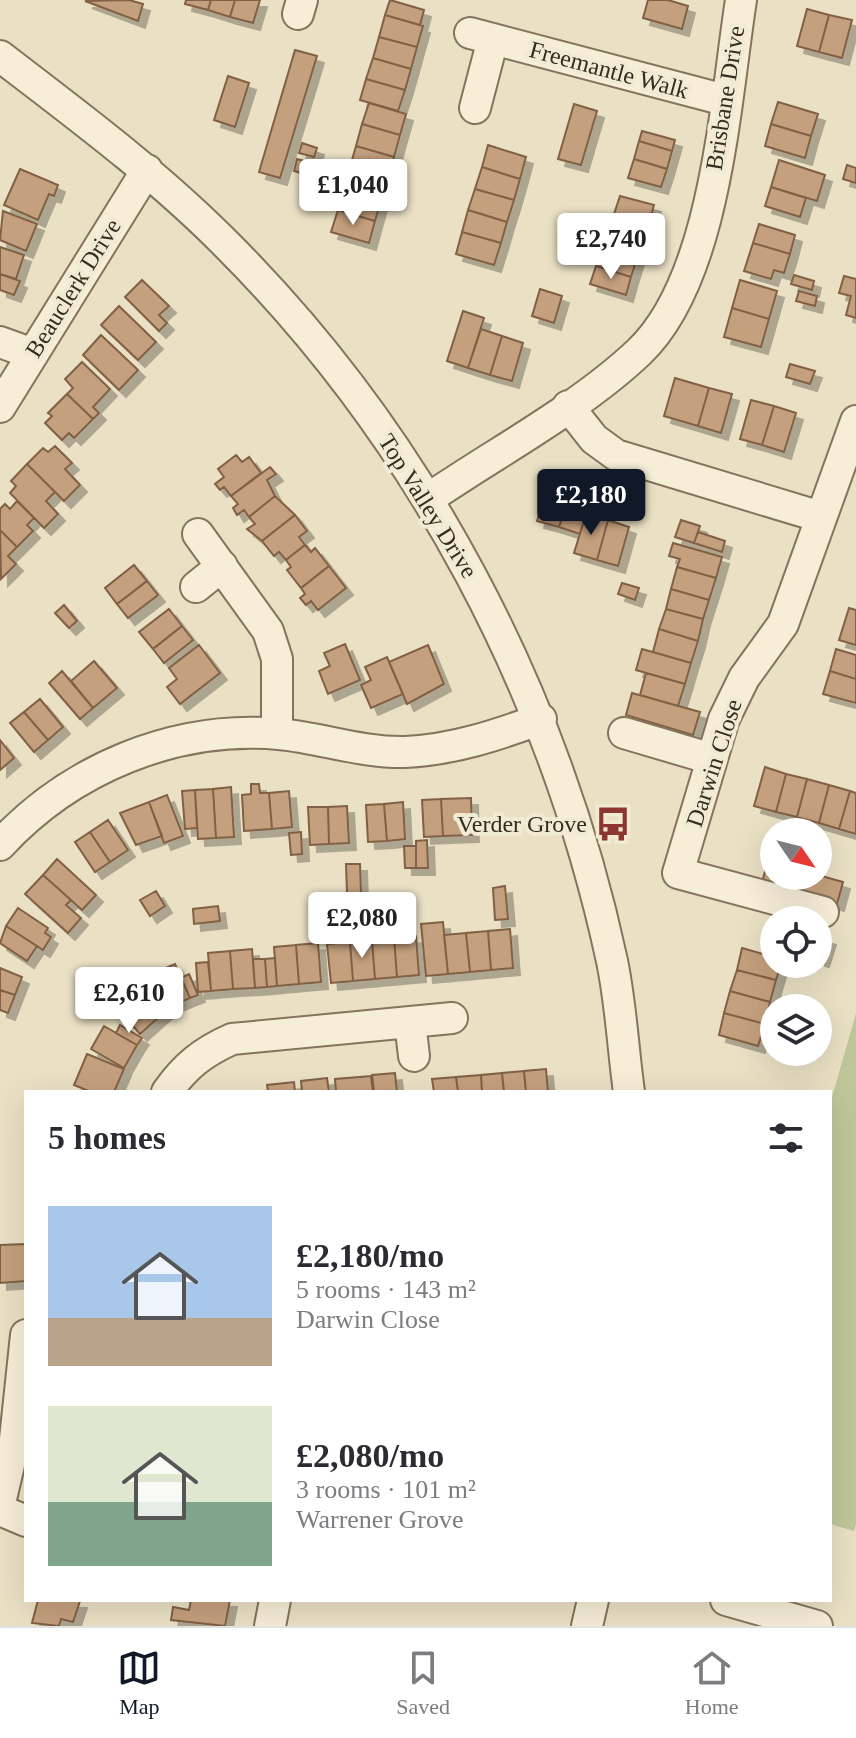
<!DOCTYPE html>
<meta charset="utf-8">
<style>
body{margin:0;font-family:"Times New Roman",serif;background:#f7f7f7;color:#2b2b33;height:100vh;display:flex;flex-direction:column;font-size:30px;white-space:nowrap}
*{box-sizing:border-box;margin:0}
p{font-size:26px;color:#7c7c81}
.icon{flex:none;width:44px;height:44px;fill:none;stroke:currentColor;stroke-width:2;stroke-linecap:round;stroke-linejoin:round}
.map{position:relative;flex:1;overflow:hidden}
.drawer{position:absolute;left:24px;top:1090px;width:808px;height:512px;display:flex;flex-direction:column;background:#fff;border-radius:0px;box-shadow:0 8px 32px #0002}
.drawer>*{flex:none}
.needle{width:52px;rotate:125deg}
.buttons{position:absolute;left:760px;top:818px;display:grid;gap:16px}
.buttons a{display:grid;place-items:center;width:72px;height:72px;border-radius:50%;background:#fff;box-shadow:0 8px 32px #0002;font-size:40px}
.price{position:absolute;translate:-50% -68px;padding:0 18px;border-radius:8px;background:#fff;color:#222;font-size:26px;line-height:52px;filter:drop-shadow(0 2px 4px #0008)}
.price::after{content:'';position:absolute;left:50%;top:48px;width:24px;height:18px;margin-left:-12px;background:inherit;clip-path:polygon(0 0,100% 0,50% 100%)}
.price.active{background:#111827;color:#fff}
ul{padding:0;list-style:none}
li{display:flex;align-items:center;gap:24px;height:200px;padding:0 24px}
li span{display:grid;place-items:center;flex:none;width:224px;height:160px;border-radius:0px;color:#555}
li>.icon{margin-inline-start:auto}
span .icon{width:96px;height:96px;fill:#fffc;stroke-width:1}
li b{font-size:34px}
h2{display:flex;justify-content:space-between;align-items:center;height:96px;padding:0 24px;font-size:34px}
.tab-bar{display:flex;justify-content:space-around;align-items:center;height:112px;border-top:2px solid #e1e1e2;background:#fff;font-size:22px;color:#7c7c81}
.tab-bar a{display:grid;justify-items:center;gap:4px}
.tab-bar .active{color:#111827}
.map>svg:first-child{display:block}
</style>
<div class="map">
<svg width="856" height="1626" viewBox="0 0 856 1626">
<defs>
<filter id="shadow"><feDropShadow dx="7" dy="7" stdDeviation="0" flood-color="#0004"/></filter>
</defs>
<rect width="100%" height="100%" fill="#eae1c5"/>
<path fill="#bfc79a" d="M856 1013V1524L854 1531 830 1524V1104Z"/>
<path fill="#c5a07e" stroke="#816044" stroke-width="2" filter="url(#shadow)" d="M129 0 143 4 138 21 85 1Z
M186 0H211L208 10 185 4Z
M211 0H235L230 17 208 10Z
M235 0H260L253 23 230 17Z
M390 0 424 10 420 25 385 15Z
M648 0H668L688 6 682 29 643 18Z
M807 9 829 15 819 52 797 46Z
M385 15 423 26 417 47 379 37Z
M829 15 852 20 842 58 819 52Z
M379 37 417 47 411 69 373 58Z
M295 50 317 56 280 178 259 172Z
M373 58 411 69 405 90 366 79Z
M228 76 249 83 235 127 214 120Z
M366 79 405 90 398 111 360 100Z
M778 102 818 114 811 136 771 124Z
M369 103 406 114 400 135 362 124Z
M574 104 597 111 581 165 558 159Z
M362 124 400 135 394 157 356 146Z
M771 124 811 136 805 158 765 146Z
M642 131 675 140 672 151 639 141Z
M639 141 672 151 667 169 634 159Z
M302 143 317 148 314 157 299 153Z
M488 145 526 157 520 179 482 167Z
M356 146 394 157 387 178 350 167Z
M297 159 311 163 308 175 294 171Z
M634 159 667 169 661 187 628 178Z
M779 160 825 175 817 201 771 187Z
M847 165 856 168V183L843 179Z
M350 167 387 178 381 200 344 189Z
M482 167 520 179 514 200 475 189Z
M20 169 58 185 54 196 49 194 38 220 4 205Z
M771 187 806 198 800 217 765 206Z
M344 189 381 200 375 221 338 210Z
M475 189 514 200 507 222 468 210Z
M620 196 654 205 649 223 614 214Z
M338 210 375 221 369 243 331 232Z
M468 210 507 222 501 243 462 232Z
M3 211 37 224 26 251 0 240Z
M614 214 649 223 641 250 614 243 617 234 609 231Z
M759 224 795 235 790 254 753 243Z
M462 232 501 243 494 265 456 254Z
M584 235 605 241 603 248 637 258 631 277 596 266 598 259 578 254Z
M753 243 790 254 784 273 774 270 771 279 744 271Z
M0 247 24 255 16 279 0 274Z
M596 266 631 277 626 295 590 284Z
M0 274 20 281 14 295 0 290Z
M794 275 814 281 812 290 791 284Z
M844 276 856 279V318L846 315 851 296 839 293Z
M142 280 169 306 159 315 167 323 159 331 125 297Z
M740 280 777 291 769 319 732 308Z
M540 289 562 296 554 323 532 316Z
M799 291 817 296 815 306 796 301Z
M119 306 156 342 138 360 101 325Z
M732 308 769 319 761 347 724 337Z
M463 311 484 318 468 368 447 361Z
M481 329 502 336 490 375 468 368Z
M101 335 138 370 119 390 83 355Z
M502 336 523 343 512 381 490 375Z
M82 362 110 389 93 407 99 413 93 419 67 394 73 388 65 379Z
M790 364 815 371 810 384 786 377Z
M675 378 709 388 698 426 664 416Z
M709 388 732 394 721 433 698 426Z
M67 394 93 419 74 438 69 433 62 440 45 423 52 416 48 413Z
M751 400 774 406 762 445 740 439Z
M774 406 796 413 784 452 762 445Z
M55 446 72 463 65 469 80 485 64 501 27 464 43 448 48 452Z
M236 455 242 462 249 457 261 473 231 496 224 487 220 490 215 484 224 477 218 469Z
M27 464 55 492 46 501 58 514 44 528 10 493 16 486 11 481Z
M270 467 276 474 267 480 275 496 249 517 244 510 237 515 233 508 238 504 231 496Z
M548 483 571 489 559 527 537 521Z
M571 489 591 496 580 534 559 527Z
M275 496 295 515 262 541 247 529 255 524 249 517Z
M17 501 34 518 27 525 33 531 17 547 0 530V509L5 504 10 509Z
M586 514 608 520 597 560 574 553Z
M295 515 307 531 299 537 305 545 286 560 279 552 274 556 262 541Z
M608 520 629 527 618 566 597 560Z
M681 520 700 526 694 543 675 537Z
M0 530 17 547 8 556 16 564 1 579Z
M698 532 725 541 722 552 694 543Z
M673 543 722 557 716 578 677 567 680 559 669 556Z
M305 545 311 552 315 548 329 566 301 588 287 570 291 567 286 560Z
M134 565 147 581 117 604 105 588Z
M329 566 346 588 318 610 311 601 306 605 300 598 305 594 301 588Z
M677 567 716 578 709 600 671 589Z
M147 581 158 595 128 618 117 604Z
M622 583 639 588 635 600 618 594Z
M671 589 709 600 703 619 666 609Z
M64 605 77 621 69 628 55 613Z
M849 608 856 610V645L839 640Z
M169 609 182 626 153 649 139 632Z
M666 609 703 619 698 641 659 629Z
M182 626 193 640 164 663 153 649Z
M659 629 698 641 691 663 653 652Z
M345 644 360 680 328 694 319 671 330 666 324 653Z
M199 645 220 673 180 704 167 687 177 679 169 668Z
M428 645 444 684 407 704 389 662Z
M642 649 691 663 685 684 636 670Z
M836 649 856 655V679L830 671Z
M387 657 403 694 371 708 361 685 371 680 365 667Z
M94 661 117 688 93 708 71 681Z
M62 671 93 708 80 719 49 683Z
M830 671 856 679V703L823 694Z
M646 673 685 684 678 706 640 695Z
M632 693 700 712 693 735 626 715Z
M40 699 63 727 48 740 24 712Z
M24 712 48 740 34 752 10 723Z
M0 740 14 758 0 770Z
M765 767 786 774 776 812 754 806Z
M786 774 807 779 797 817 776 812Z
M807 779 829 785 819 823 797 817Z
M251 784H259L260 793H269L272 829 244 831 242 795 251 794Z
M829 785 850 791 839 829 819 823Z
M231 787 234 837 216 838 213 789Z
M213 789 216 838 198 839 195 790Z
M195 790 197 828 185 829 182 791Z
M289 791 292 827 272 829 269 793Z
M850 791 856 793V834L839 829Z
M167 795 183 836 164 843 149 802Z
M471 798 472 835 443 836 441 799Z
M441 799 443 836 424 837 422 800Z
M149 802 162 836 136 845 120 813Z
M403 802 405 839 387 841 384 804Z
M384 804 387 841 368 842 366 805Z
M347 806 349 843 329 844 328 807Z
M308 807H328L329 844 310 845Z
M108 820 128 850 110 862 90 832Z
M90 832 110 862 95 872 75 842Z
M301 832 302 854 291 855 289 833Z
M427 840 428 868H416V841Z
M404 846H416V868H405Z
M57 859 96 895 82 910 43 875Z
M768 861 774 862V876L818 875 843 882 837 904 762 882Z
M346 864H360L361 893H347Z
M43 875 71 900 66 905 81 918 68 933 25 894Z
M505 886 508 919 495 920 493 888Z
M156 891 165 906 150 916 140 900Z
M218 906 220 921 194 924 193 909Z
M18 908 48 928 45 933 51 937 43 950 6 926Z
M443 922 448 974 426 976 421 924Z
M6 926 37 946 27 961 0 943Z
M510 929 513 968 491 970 488 931Z
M488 931 491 970 470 972 466 933Z
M466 933 470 972 448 974 444 935Z
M818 935 829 938 822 960 818 959Z
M416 936 419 975 397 977 394 938Z
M394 938 397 977 375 979 372 940Z
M372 940 375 979 353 981 350 942Z
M350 942 353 981 331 983 327 944Z
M318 943 321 982 299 984 296 945Z
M296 945 299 984 277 986 274 947Z
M742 948 774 957V964H781L776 980 737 970Z
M252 949 255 988 233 989 230 951Z
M230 951 233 989 211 991 208 953Z
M275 958 277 986 267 987 265 959Z
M253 959H265L267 987 255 988Z
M208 962 211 991 198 992 196 963Z
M175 964 190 998 166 1008 151 974Z
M0 968 22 977 15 995 0 990Z
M737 970 776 980 770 1002 730 991Z
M189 974 198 995 190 998 181 978Z
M134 988 159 1017 140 1034 115 1005Z
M0 990 15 995 8 1013 0 1010Z
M730 991 770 1002 765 1024 724 1013Z
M152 995 166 1011 159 1017 145 1001Z
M724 1013 765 1024 758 1046 719 1035Z
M120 1025 142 1038 137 1045 116 1033Z
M104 1026 137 1045 124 1068 91 1049Z
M87 1054 124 1069 114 1092H91L74 1085Z
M546 1069 548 1092H526L524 1071Z
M524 1071 526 1092H504L502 1073Z
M395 1073 397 1092H374L372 1075Z
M502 1073 504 1092H482L481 1075Z
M481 1075 482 1092H458L456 1077Z
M371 1076 373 1092H336L335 1079Z
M456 1077 458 1092H434L432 1079Z
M327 1078 329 1092H302L301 1081Z
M294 1082 295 1092H268L267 1085Z
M26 1244V1281L0 1283V1245Z
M38 1600 80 1601 73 1622 61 1619 59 1626 32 1623Z
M191 1600H230L225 1626 171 1620 173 1607 189 1610Z"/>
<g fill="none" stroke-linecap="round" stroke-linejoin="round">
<g stroke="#84745c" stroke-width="34">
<path id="minor" d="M298 14 302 0
M470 33 725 100
M0 56C78 116 158 175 227 245 422 440 554 692 612 961 621 1004 623 1049 629 1092
M475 108 493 39
M0 342 33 354
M568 406 594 439 616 455 821 517
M0 407 147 170
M428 499C495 453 580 408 639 352 716 279 725 102 741 0
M198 534 268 631 277 659V734
M196 587 222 566
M624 733 712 759
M0 845C70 769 174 725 279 734 321 738 362 753 405 752 453 750 497 735 541 719
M823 912 678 873 724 719 744 678 783 624 856 421
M410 1022 414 1056
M167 1092C185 1066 203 1052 232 1039L452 1018
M0 1503 15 1439 26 1335
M0 1510 26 1521
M726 1600 817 1626
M270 1626 275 1600
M587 1626 593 1600"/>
</g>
<use href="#minor" stroke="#f6eed7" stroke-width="30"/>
</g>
<defs>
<g id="bus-bare" transform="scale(2.76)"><path d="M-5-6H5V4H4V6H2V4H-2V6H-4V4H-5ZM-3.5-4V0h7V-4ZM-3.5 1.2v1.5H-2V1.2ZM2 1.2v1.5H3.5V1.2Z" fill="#8d3631" stroke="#f2ebd4" stroke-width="2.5" paint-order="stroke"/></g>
</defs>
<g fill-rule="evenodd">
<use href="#bus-bare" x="613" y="824"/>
</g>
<g text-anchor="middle" stroke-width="8" stroke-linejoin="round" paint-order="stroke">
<g font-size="24" fill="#352b1f" stroke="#f2ebd4">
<text transform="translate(609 70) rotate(15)" y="8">Freemantle Walk</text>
<text transform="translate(725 98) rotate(-81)" y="8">Brisbane Drive</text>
<text transform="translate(73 288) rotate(-58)" y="8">Beauclerk Drive</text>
<text transform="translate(428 506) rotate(58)" y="8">Top Valley Drive</text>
<text transform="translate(714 763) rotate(-72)" y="8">Darwin Close</text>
</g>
<g font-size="24" fill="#352b1f" stroke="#f2ebd4" text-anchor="end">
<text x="587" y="832">Verder Grove</text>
</g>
</g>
</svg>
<div class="buttons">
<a><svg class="needle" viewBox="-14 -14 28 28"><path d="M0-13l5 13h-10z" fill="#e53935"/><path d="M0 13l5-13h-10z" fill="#7c7c81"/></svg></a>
<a><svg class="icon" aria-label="locate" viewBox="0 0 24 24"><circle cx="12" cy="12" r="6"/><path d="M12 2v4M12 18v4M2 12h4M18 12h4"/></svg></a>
<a><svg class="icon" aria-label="layers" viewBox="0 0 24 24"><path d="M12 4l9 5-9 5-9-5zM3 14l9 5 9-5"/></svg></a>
</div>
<b class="price" style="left:353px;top:227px">£1,040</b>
<b class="price" style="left:611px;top:281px">£2,740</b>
<b class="price active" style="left:591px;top:537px">£2,180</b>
<b class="price" style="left:362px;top:960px">£2,080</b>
<b class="price" style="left:129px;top:1035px">£2,610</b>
<section class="drawer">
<h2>5 homes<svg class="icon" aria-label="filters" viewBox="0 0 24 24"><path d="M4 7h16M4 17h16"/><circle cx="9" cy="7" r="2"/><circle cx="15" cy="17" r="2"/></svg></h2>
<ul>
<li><span style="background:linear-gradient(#a9c7e8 70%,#b9a48a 0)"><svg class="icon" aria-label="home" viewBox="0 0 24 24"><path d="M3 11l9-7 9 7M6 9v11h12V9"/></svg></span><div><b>£2,180/mo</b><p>5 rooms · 143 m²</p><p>Darwin Close</p></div></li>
<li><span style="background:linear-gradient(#dfe7d0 60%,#7fa58c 0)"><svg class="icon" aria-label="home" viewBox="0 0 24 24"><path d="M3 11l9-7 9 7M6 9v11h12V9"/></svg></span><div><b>£2,080/mo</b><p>3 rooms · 101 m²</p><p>Warrener Grove</p></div></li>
</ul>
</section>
</div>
<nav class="tab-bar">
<a class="active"><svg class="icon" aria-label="map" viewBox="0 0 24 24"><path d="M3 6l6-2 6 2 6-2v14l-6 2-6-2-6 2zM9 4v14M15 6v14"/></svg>Map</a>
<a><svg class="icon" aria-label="saved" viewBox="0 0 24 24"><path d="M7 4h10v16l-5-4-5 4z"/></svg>Saved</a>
<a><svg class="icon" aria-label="home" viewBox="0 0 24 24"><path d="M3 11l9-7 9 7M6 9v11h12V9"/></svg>Home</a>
</nav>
